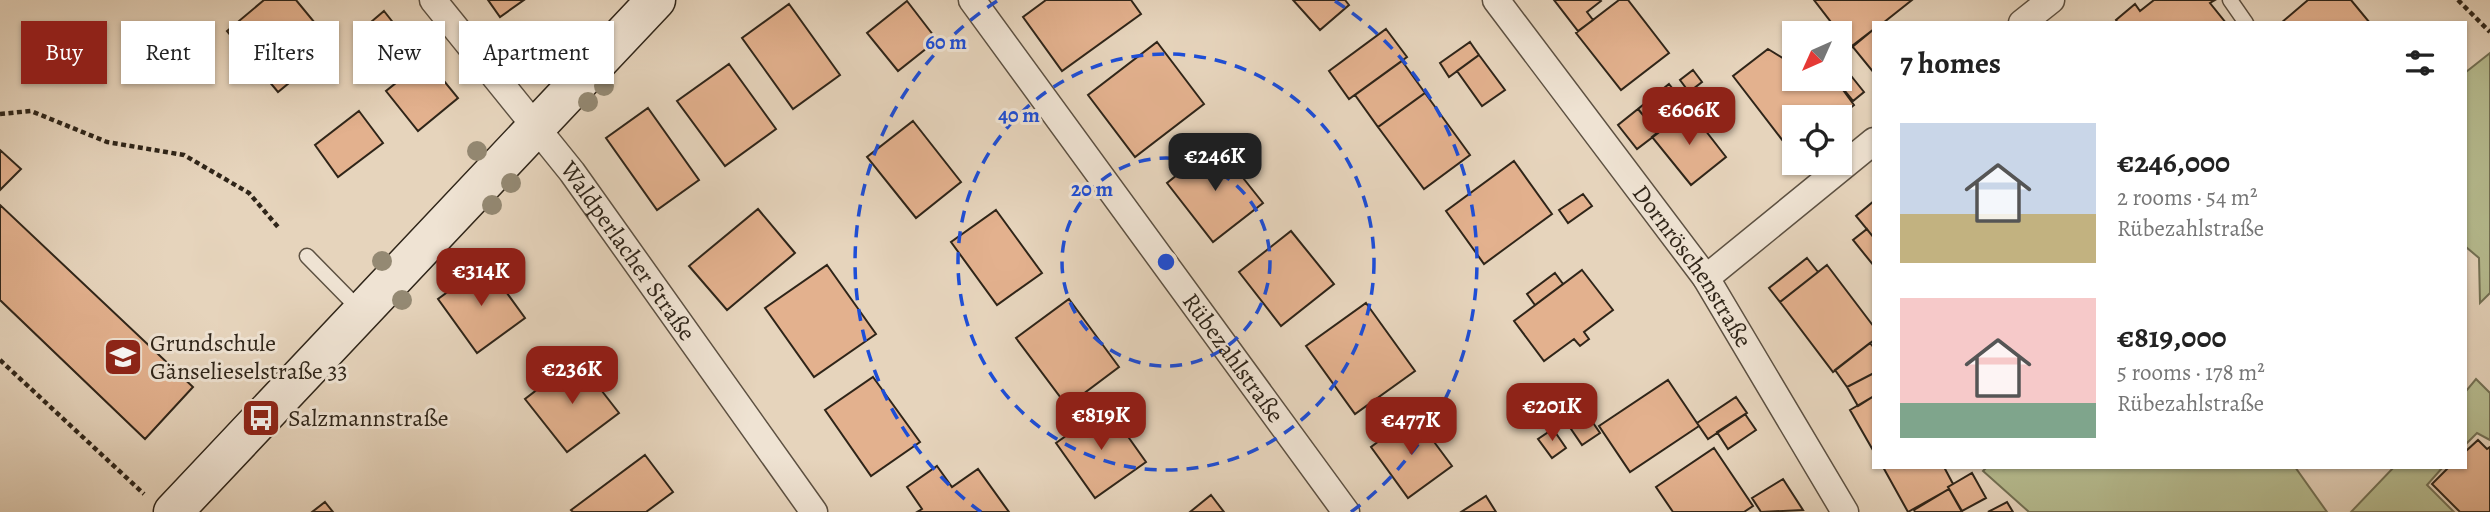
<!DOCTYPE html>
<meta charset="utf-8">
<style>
body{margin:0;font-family:Alegreya,serif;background:#f6f6f6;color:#222;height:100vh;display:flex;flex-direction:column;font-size:26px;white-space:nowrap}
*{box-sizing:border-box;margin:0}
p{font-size:23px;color:#767676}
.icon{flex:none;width:38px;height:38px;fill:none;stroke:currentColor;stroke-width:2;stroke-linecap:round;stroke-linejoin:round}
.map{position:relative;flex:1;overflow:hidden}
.drawer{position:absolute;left:1872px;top:21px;width:595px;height:448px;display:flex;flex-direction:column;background:#fff;border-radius:0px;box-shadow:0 2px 5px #0004}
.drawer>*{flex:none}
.guide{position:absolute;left:21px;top:21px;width:665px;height:63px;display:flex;gap:14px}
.needle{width:46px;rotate:225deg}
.buttons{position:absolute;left:1782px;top:21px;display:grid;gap:14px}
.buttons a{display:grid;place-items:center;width:70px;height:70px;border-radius:0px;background:#fff;box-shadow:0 2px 5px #0004;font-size:35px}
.price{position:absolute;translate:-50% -60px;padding:0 16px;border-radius:14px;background:#8f2418;color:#fff;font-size:23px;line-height:46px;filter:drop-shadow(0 2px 4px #0008)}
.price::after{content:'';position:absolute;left:50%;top:42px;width:21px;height:16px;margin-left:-10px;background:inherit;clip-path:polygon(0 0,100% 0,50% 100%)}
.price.selected{background:#222;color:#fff}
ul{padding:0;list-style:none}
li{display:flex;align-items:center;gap:21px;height:175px;padding:0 28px}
li span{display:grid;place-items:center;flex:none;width:196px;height:140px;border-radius:0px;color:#555}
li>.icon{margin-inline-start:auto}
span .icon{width:84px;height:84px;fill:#fffc;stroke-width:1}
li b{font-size:30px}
h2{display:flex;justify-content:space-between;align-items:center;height:84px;padding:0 28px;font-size:30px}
.tag{padding:0 24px;border-radius:0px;background:#fff;box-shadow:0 2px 5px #0004;font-size:24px;line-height:63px}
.tag.selected{background:#8f2418;color:#fff}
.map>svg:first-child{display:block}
</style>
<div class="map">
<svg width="2490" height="512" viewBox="0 0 2490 512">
<rect width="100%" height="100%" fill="#e6d4bc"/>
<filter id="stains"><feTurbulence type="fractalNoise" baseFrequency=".00286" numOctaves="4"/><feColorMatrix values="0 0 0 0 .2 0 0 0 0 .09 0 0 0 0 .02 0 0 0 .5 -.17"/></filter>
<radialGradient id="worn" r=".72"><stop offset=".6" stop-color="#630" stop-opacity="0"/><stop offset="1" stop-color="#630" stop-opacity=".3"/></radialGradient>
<path fill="#b6bc90" stroke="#727054" stroke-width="2" d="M2490 53V293L2480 303 2479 258 2466 247V72Z
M2476 379 2490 393V440L2477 433 2466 444V391Z
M1987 467H2295L2327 512H2029L1983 471Z
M2394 467H2443L2427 485 2454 512H2351Z"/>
<path fill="#e3b18e" stroke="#2f2519" stroke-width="2" d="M264 0H296L334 46 278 92 227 31Z
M488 0H524L500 17Z
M1046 0H1131L1141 14 1062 71 1023 17Z
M1293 0H1345L1349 5 1320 30Z
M1554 0H1600L1601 1 1587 12 1593 20 1578 31Z
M1619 0H1628L1669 53 1621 90 1576 33Z
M1814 0H1912L1883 23H1874V29L1851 48Z
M2154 0H2215L2210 3 2226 23H2118L2116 20 2135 4 2140 11Z
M2308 0H2351L2370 23H2281Z
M907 1 937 40 898 71 867 33Z
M789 4 840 75 793 109 742 38Z
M384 11 395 25 369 46 358 33Z
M1386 29 1407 57 1349 99 1329 71Z
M1874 29V73L1852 46Z
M1157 42 1204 104 1135 157 1088 95Z
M1470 42 1479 55 1449 77 1440 63Z
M1768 49 1794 65V79H1835L1854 105 1839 117H1794L1793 154 1733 76Z
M1479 55 1505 90 1482 106 1457 71Z
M426 59 458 98 418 131 386 91Z
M1402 61 1425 93 1378 127 1355 95Z
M729 64 776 129 725 166 677 101Z
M1844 67 1864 92 1853 101 1835 79H1839V70Z
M1693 70 1702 82 1689 92 1680 80Z
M1669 84 1688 108 1658 133 1638 109Z
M1425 93 1470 155 1424 189 1378 127Z
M648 108 699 180 657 210 606 138Z
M1688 108 1726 157 1691 185 1652 137Z
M1638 109 1658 133 1637 149 1618 125Z
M359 111 383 143 338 177 315 145Z
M913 121 961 182 916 218 867 157Z
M1216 144 1263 203 1213 242 1167 183Z
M0 150 21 169 0 190Z
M1514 161 1552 214 1484 264 1446 211Z
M1583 194 1592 206 1568 223 1559 210Z
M1874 201V238L1856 216Z
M0 205 193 387 145 439 0 300Z
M758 209 795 253 727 310 689 266Z
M996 210 1042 273 997 305 951 242Z
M1867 229 1874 238V266L1853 240Z
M1291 231 1334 284 1281 326 1239 272Z
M1807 258 1818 272 1780 302 1769 288Z
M486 264 525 318 477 353 438 299Z
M827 265 876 334 814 377 765 308Z
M1827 265 1874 327V340L1833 372 1780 302Z
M1582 270 1613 310 1584 332 1589 339 1580 346 1574 339 1544 361 1514 321Z
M1555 273 1563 284 1535 305 1527 294Z
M1069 299 1119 367 1067 406 1016 338Z
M1366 303 1415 371 1355 414 1306 346Z
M1870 343 1874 348V373L1847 387 1835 370Z
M577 359 619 413 567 452 525 399Z
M1874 373V396L1858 406 1847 387Z
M873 377 920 442 871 476 825 410Z
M1668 380 1699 426 1630 472 1599 426Z
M1874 396V452L1850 410Z
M1736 397 1747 413 1708 439 1697 423Z
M1107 407 1146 462 1095 498 1056 443Z
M1745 414 1756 430 1728 449 1717 432Z
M1414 415 1452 466 1408 498 1371 447Z
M1589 417 1600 433 1582 445 1571 429Z
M1553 429 1566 448 1552 458 1538 439Z
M2478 440 2487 449 2490 447V512H2460L2432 484 2449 467H2466V451Z
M1714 448 1753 506 1744 512H1673L1656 487Z
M645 455 673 492 646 512H573L571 510Z
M937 466 952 487 978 469 1009 512H917L922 509 907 487Z
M1883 467H1944L1953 484 1948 487 1949 489 1908 512Z
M1972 473 1986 498 1962 511 1948 487Z
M1783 479 1803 510 1761 512 1752 498Z
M1949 489 1962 512H1915L1914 510Z
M1211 495 1224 512H1190Z
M1486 496 1496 512H1461Z
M325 502 333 512H312Z
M2007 502 2013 512H1988Z"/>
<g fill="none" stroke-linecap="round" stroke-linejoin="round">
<g stroke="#5d5142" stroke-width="17">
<path id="lane" d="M2230 0 2246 23
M307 256 360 310"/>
</g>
<g stroke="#5d5142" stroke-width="29">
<g id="street">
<path id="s1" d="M433 0 572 172 814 512"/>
<path id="s2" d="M972 0 1346 512"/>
<path id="s3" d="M1496 0 1706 278 1845 512"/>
<path d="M2022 23 2051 0"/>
<path d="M1706 278 1874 141"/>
</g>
</g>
<g stroke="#2f2519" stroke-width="41">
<path id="secondary" d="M173 512 656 0"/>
</g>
<path stroke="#2f2519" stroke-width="4.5" stroke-dasharray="5 3.5" stroke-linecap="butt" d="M2458 0 2490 32
M0 114 31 111 107 142 184 155 249 193 278 227
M0 360 144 494"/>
<use href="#lane" stroke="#efe3d3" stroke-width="14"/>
<use href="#street" stroke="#efe3d3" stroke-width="26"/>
<use href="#secondary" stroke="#efe3d3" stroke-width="38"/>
</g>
<g fill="#948973">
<circle cx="572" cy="54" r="10"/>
<circle cx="557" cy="72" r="10"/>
<circle cx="604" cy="86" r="10"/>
<circle cx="588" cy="102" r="10"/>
<circle cx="477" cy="151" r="10"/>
<circle cx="511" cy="183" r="10"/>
<circle cx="492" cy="205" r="10"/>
<circle cx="382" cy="261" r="10"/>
<circle cx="402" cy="300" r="10"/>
</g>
<g fill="none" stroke="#1d4ed8" stroke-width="3.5" stroke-dasharray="12 9">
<circle cx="1166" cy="262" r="104"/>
<circle cx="1166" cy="262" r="208"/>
<path d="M981 512A311 311 0 0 1 997 1M1335 1A311 311 0 0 1 1351 512"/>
</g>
<defs>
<g id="school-square" transform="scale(2.0125)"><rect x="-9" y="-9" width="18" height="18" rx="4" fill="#8f2418" stroke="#efe3d3"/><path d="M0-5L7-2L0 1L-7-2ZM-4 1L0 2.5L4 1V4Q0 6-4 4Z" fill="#fff"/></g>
<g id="bus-square" transform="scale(2.0125)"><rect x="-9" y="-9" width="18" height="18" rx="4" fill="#8f2418" stroke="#efe3d3"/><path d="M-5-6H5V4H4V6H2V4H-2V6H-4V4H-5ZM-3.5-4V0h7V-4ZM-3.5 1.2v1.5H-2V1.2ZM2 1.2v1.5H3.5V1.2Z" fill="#fff"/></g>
</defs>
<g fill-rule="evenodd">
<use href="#school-square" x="123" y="357"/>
<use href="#bus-square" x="261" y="418"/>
</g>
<g text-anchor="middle" stroke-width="6" stroke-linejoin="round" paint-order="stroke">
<g font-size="24" fill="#2f2519" stroke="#efe3d3">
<text dy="8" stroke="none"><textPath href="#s1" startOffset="318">Waldperlacher Straße</textPath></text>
<text dy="8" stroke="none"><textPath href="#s3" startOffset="331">Dornröschenstraße</textPath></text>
<text dy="8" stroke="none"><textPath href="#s2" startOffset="443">Rübezahlstraße</textPath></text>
</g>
<g font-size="24" fill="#2f2519" stroke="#efe3d3" text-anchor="start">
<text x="150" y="351">Grundschule<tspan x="150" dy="28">Gänselieselstraße 33</tspan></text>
<text x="288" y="426">Salzmannstraße</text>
</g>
</g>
<circle cx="1166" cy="262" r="10" fill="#1d4ed8" stroke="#efe3d3" stroke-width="3.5"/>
<g font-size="21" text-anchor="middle" font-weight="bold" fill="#1d4ed8" stroke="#efe3d3" stroke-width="6" stroke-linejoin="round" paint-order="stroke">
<text x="946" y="49">60 m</text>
<text x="1019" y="122">40 m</text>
<text x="1092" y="196">20 m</text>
</g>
<rect width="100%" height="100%" filter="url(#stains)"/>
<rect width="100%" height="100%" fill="url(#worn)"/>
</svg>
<div class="buttons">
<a><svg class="needle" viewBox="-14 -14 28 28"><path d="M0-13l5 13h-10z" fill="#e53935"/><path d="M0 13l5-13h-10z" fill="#767676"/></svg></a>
<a><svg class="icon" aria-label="locate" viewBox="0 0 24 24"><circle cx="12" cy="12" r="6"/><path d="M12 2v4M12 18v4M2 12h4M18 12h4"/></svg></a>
</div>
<b class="price" style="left:1689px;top:147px">€606K</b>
<b class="price selected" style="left:1215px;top:193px">€246K</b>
<b class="price" style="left:481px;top:308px">€314K</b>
<b class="price" style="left:572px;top:406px">€236K</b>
<b class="price" style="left:1552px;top:443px">€201K</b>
<b class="price" style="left:1101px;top:452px">€819K</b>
<b class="price" style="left:1411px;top:457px">€477K</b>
<div class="guide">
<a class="tag selected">Buy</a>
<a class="tag">Rent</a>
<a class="tag">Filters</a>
<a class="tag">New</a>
<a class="tag">Apartment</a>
</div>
<section class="drawer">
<h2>7 homes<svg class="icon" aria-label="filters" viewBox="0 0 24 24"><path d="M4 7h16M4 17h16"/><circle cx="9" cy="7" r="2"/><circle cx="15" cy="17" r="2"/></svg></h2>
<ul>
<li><span style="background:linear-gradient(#c9d6e8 65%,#c2b280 0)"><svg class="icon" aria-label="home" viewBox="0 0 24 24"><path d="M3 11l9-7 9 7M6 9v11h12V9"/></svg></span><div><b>€246,000</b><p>2 rooms · 54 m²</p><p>Rübezahlstraße</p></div></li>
<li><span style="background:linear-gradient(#f6c9c9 75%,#7fa58c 0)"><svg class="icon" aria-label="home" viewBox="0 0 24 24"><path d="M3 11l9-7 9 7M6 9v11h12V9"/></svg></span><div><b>€819,000</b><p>5 rooms · 178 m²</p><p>Rübezahlstraße</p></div></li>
</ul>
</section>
</div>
